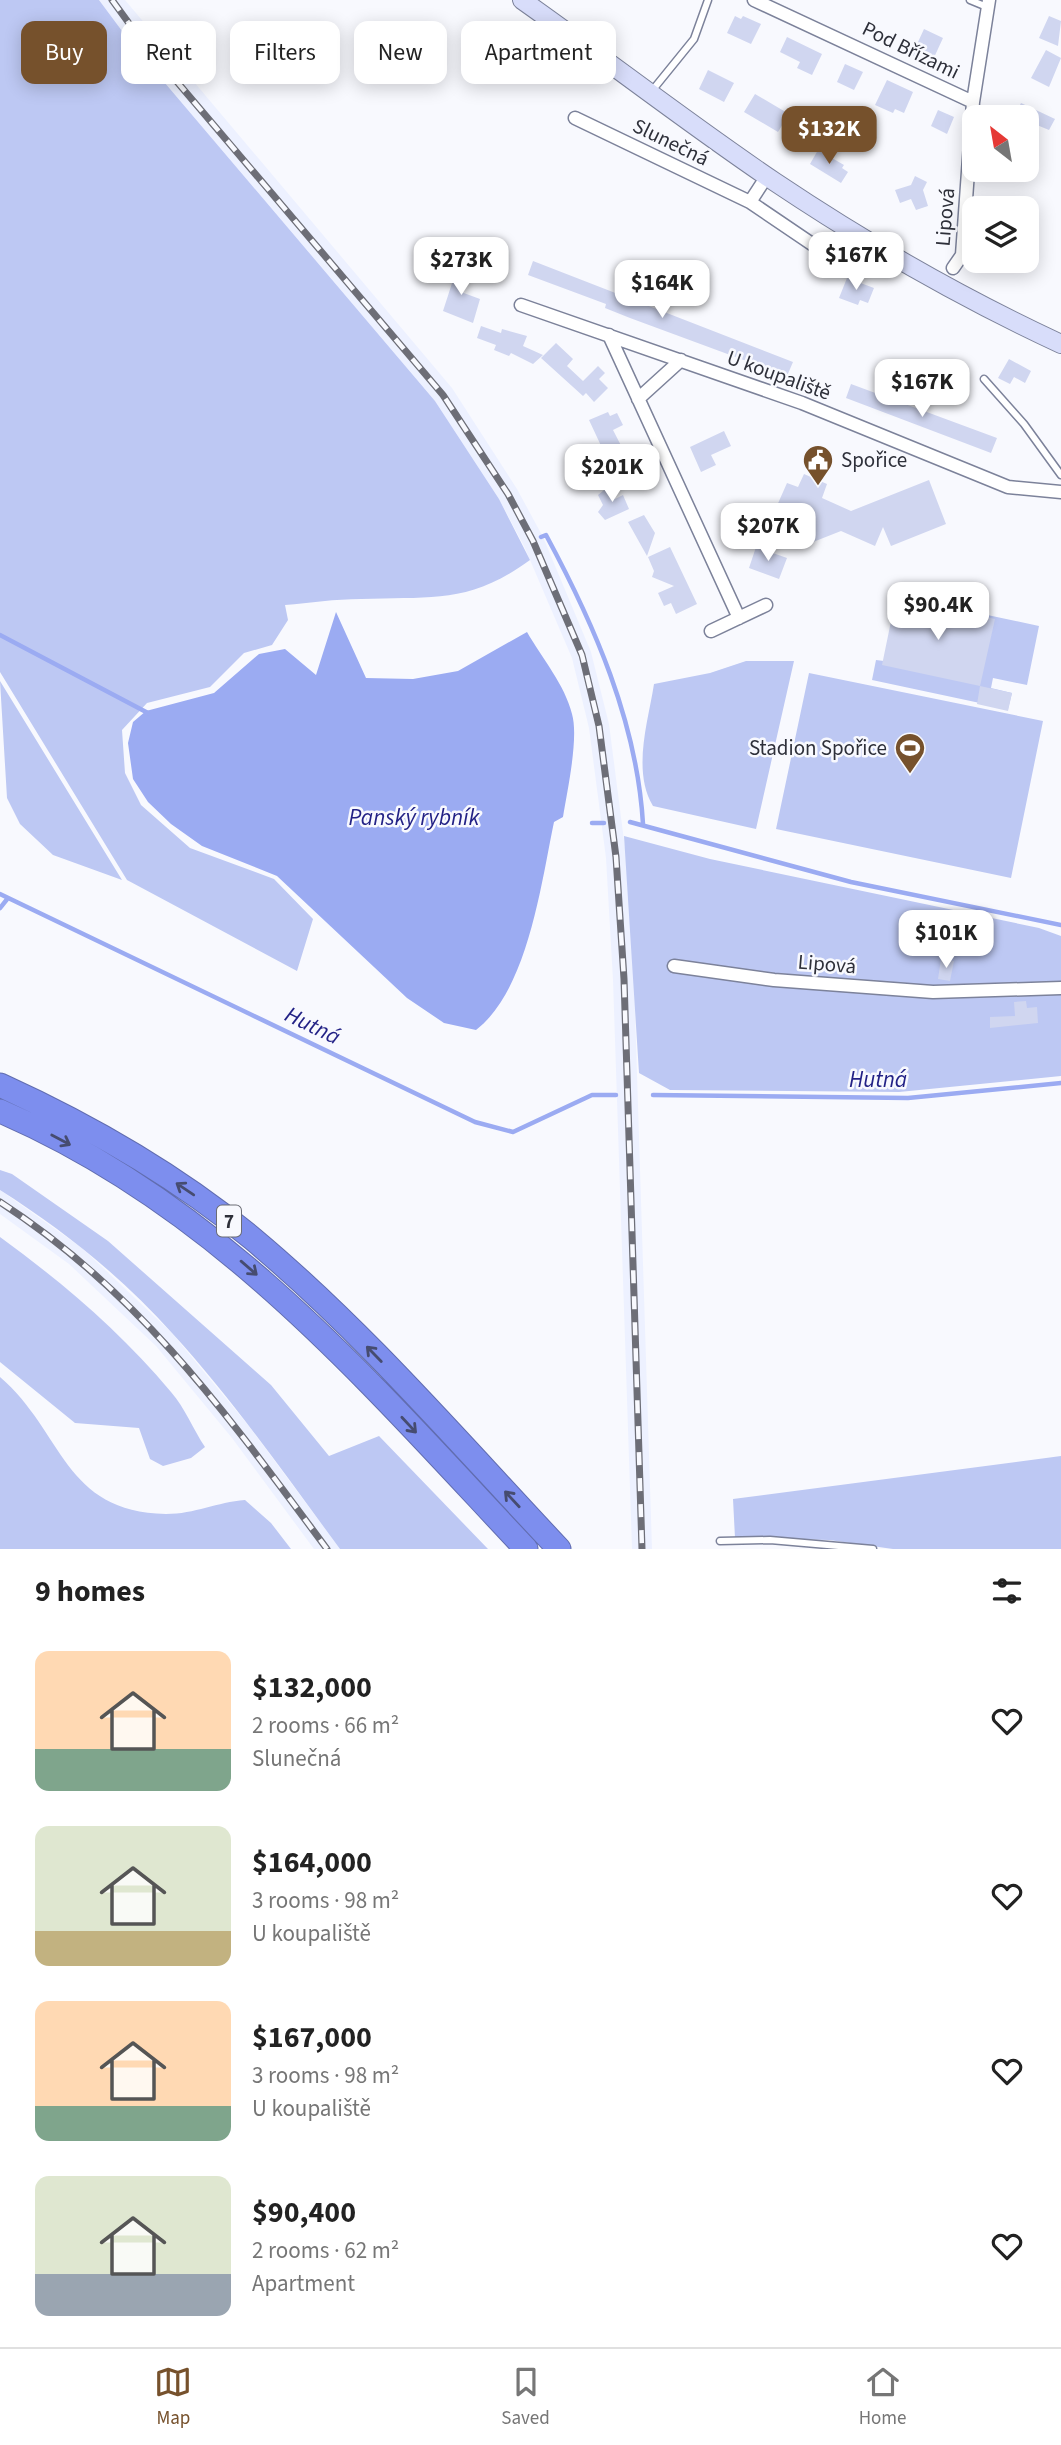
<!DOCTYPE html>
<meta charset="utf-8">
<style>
body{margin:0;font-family:"Source Sans 3",sans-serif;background:#f2f2f2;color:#222;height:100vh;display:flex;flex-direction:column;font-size:26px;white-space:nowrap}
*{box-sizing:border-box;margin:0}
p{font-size:23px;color:#767676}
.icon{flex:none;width:38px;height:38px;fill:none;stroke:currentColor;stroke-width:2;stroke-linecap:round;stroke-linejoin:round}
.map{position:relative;height:1549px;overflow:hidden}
.details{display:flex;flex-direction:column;background:#fff;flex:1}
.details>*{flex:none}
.banner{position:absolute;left:21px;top:21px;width:700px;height:63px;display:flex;gap:14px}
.needle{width:46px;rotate:329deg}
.fabs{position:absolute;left:962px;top:105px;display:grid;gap:14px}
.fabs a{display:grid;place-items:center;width:77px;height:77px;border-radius:14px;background:#fff;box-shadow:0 4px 18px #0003;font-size:35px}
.price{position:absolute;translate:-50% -60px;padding:0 16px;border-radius:14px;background:#fff;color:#222;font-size:23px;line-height:46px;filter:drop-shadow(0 2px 4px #0008)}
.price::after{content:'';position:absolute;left:50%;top:42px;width:21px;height:16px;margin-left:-10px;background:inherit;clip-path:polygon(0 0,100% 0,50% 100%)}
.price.selected{background:#76512c;color:#fff}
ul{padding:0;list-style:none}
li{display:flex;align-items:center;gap:21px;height:175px;padding:0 35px}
li span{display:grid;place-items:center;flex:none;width:196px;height:140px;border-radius:14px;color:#555}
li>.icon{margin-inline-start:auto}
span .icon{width:84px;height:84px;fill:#fffc;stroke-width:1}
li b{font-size:30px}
h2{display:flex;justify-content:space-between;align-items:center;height:84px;padding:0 35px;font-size:30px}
.tag{padding:0 24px;border-radius:14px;background:#fff;box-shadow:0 4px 18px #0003;font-size:24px;line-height:63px}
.tag.selected{background:#76512c;color:#fff}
.tab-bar{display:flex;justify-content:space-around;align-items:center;height:98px;border-top:2px solid #e0e0e0;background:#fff;font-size:19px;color:#767676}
.tab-bar a{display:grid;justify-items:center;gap:4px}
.tab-bar .selected{color:#76512c}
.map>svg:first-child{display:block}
</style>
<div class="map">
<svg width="1061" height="1549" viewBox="0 0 1061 1549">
<rect width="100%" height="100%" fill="#f8f9fe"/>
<path fill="#edf1ff" d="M99 0H125L452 388 517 489 543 537 591 652 609 724 626 856 634 979 652 1549H632L613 980 606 858 589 728 572 658 524 546 499 499 435 401 131 43Z
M0 1190 82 1248 171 1332 248 1425 340 1549H314L232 1438 156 1346 69 1264 0 1214Z"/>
<path fill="#bdc8f3" d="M0 0H99L131 43 435 401 499 499 530 560C468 605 432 596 361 599 335 599 310 603 285 605L288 620 272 645 244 653 210 687 147 703 122 730 125 773 141 805 190 848 274 879 313 919 297 971 127 880 0 672Z
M898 596 1039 626 1027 685 993 678 991 688 1012 693 1008 709 872 680 876 660 884 661Z
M746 661H794L756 829 653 806C632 771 648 722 654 684L710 673Z
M809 673 1043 721 1011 878 776 829Z
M0 681 122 880 53 855 20 824 7 798Z
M624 836 710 859 1039 928 1061 936V1076L899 1092 670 1090 639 1073Z
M0 1170 12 1174 108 1241 271 1385 329 1456 379 1436 488 1549H340C286 1476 234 1401 172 1333 122 1277 63 1230 0 1190Z
M0 1237C63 1283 121 1332 171 1392 185 1408 193 1429 205 1447L191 1458 163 1466 150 1459 139 1428 75 1423 0 1362Z
M0 1377C64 1432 63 1512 166 1514 195 1514 217 1502 245 1500L271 1523 291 1549H0Z
M1061 1456V1549H893L829 1540 735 1538 733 1499Z"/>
<path fill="#9babf2" d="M336 612 366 678 413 679 458 671 527 632C542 658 565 685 572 714 579 738 567 792 563 817L554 822C541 884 528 990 476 1030L444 1023 407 998 277 876 202 846 171 824 148 802 133 779 128 743 133 722 146 711 214 693 259 654 285 649 316 675Z"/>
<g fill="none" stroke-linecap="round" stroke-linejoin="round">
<path stroke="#9babf2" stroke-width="4.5" d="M541 537 546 535C594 624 637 722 643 824
M0 635 148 713
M630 822 851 882 1061 925
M592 823H604
M0 894 475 1122 513 1132 592 1095H616
M0 908 8 898
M653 1095 908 1098 1061 1083"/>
</g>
<path fill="#d0d6f0" d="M735 16 741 19 743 16 761 24 751 44 727 33Z
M1049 16 1061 21 1058 46 1039 38Z
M924 29 943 38 931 64 912 55Z
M787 37 822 54 812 75 797 68 800 62 780 52Z
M1046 50 1061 58 1049 87 1031 78Z
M845 64 863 72 854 90 837 82Z
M708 70 734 83 724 102 699 89Z
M887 80 913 92 904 113 895 109 893 113 875 105Z
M755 94 789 114 778 132 744 112Z
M1021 103 1055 119 1049 130 1027 121V117L1015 115Z
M938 110 954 117 947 134 931 126Z
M818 150 844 165 842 168 848 172 841 183 810 164Z
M915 176 927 182 923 190 928 206 916 210 911 199 900 203 895 190 911 185Z
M485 240 504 248 505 258 498 265 479 258Z
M533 261 793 362 787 376 630 318 605 308 606 304 528 275Z
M455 264 470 269 461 292 480 299 473 323 443 311 454 277 450 275Z
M847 278 874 288 868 303 860 300 858 305 839 298Z
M481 326 501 333 502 329 527 336 523 346 543 355 533 364 511 353 509 356 494 350 496 345 477 338Z
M556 343 573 359 567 366 583 381 598 366 605 373 599 379 608 388 594 402 586 393 583 396 541 358Z
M1009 359 1031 371 1025 383 1014 377 1010 384 998 378Z
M851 384 997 438 991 453 846 398Z
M608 412 610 416 617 413 623 425 613 430 631 465 609 476 601 458 604 457 603 450 589 420Z
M724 431 731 446 711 455 716 465 701 472 690 447Z
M804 474 827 484 822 498 851 511 929 480 946 524 891 546 883 527 875 546 841 531 808 544 768 526 787 483 798 487Z
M609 486 615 499 623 495 629 509 605 520 598 512 603 505 598 495Z
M644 515 655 533 647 556 628 522Z
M670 547 697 604 676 614 671 603 664 606 658 593 674 586 652 577 654 571 648 557Z
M756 547 787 558 779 579 749 568Z
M896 597 995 619 980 686 882 665Z
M980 686 1012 693 1008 711 977 704Z
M941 959 954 961 950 981 938 979Z
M1026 1001 1027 1008 1037 1007 1038 1023 990 1028V1017L1015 1016 1014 1002Z"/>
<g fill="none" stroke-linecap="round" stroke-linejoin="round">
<g stroke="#7c829a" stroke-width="9">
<path id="lane" d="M970 0 987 7
M651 92 694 39 708 0
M984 379 1024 424 1061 475
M720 1541 770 1540 873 1549"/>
</g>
<g stroke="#7c829a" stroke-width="15">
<path id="street" d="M754 0 973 102
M575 118 750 202 837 261
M750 202 767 176
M953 268 962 255 973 102 989 0
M521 305 802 403 1008 487 1061 492
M609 335 739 618
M638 399 681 360
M711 631 766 605
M674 966 774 980 933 992 1061 988"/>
</g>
<g stroke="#7c829a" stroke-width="20">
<path id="secondary" d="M522 0C607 60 689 124 775 182 866 243 962 298 1061 344"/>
</g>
<g stroke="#616daf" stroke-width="25">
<path id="highway" d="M0 1085C90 1126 177 1176 253 1239 364 1332 460 1444 559 1549
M0 1111C219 1205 367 1380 526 1549"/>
</g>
<use href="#lane" stroke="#fff" stroke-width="6"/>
<use href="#street" stroke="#fff" stroke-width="12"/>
<use href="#secondary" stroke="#d8ddfa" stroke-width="18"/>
<use href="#highway" stroke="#7d8eee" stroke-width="23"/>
<g stroke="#6d6e77" stroke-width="7">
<path id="rail" d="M112 0 139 37 443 395 508 494 533 541 582 655 599 726 616 857 624 979 642 1549
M0 1202C142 1294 228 1416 327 1549"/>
</g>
<use href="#rail" stroke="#f8f9fe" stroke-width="4.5" stroke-dasharray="13" stroke-linecap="butt"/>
</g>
<defs><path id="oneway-shaft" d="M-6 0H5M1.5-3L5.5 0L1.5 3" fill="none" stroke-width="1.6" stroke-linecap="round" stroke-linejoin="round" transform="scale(1.75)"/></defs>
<g stroke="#464c70">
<use href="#oneway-shaft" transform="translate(61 1140) rotate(28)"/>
<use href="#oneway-shaft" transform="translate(185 1189) rotate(-146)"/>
<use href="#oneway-shaft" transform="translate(249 1268) rotate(41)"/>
<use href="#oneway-shaft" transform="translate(374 1354) rotate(-134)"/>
<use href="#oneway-shaft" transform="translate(409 1425) rotate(47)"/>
<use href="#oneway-shaft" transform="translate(512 1499) rotate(-133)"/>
</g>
<defs>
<g id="civic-pin" transform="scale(1.575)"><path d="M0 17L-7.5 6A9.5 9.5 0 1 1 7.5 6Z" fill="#76512c" stroke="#f8f9fe"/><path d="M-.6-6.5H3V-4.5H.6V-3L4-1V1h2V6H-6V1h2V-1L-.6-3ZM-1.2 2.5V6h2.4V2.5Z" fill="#fff"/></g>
<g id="stadium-pin" transform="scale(1.575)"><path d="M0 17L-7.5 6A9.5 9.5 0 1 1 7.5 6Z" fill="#76512c" stroke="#f8f9fe"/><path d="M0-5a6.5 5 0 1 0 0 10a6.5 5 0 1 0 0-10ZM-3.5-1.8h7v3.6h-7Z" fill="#fff"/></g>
</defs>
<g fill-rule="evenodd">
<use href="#civic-pin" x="818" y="460"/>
<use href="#stadium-pin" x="910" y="748"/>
</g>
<g text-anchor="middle" stroke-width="5" stroke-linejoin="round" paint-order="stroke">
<rect fill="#f8f9fe" stroke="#6b6c75" stroke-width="2" x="217" y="1205.5" width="24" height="31" rx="5"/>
<g font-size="19" font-weight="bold" fill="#2e303a">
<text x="229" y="1228">7</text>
</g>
<g font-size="21" fill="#2e303a" stroke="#f8f9fe">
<text transform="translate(911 50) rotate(26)" y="7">Pod Břízami</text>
<text transform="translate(671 142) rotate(26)" y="7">Slunečná</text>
<text transform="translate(945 217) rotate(-85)" y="7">Lipová</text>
<text transform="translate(779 375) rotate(20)" y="7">U koupaliště</text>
<text transform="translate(827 964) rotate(5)" y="7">Lipová</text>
</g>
<g font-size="21" fill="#2e303a" stroke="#f8f9fe" text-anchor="start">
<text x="841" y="467">Spořice</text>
<text x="887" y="755" text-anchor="end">Stadion Spořice</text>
</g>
<g font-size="23" font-style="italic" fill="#232286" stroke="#f8f9fe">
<text x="414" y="825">Panský rybník</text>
<text transform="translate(313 1025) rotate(26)" y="8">Hutná</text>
<text x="878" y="1087">Hutná</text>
</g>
</g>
</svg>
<div class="fabs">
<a><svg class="needle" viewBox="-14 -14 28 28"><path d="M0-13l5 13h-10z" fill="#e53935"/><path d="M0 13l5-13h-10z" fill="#767676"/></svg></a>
<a><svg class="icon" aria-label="layers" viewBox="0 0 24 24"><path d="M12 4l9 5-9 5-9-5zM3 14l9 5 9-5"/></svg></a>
</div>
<b class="price selected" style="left:829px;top:166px">$132K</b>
<b class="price" style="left:856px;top:292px">$167K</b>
<b class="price" style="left:461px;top:297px">$273K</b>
<b class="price" style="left:662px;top:320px">$164K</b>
<b class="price" style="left:922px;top:419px">$167K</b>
<b class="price" style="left:612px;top:504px">$201K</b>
<b class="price" style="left:768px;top:563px">$207K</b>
<b class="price" style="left:938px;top:642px">$90.4K</b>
<b class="price" style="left:946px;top:970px">$101K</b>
<div class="banner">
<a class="tag selected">Buy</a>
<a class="tag">Rent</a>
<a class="tag">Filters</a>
<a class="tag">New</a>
<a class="tag">Apartment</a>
</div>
</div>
<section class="details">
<h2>9 homes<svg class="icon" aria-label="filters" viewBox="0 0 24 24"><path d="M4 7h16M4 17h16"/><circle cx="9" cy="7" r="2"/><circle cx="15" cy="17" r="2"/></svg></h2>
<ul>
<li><span style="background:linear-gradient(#ffd9b3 70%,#7fa58c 0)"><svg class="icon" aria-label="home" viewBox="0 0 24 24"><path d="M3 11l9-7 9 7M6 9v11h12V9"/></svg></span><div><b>$132,000</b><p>2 rooms · 66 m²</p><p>Slunečná</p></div><svg class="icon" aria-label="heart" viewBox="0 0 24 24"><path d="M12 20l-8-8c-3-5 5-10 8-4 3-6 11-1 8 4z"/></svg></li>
<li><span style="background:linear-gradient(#dfe7d0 75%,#c2b280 0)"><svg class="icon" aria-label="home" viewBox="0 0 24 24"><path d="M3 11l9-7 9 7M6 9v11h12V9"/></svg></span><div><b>$164,000</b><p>3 rooms · 98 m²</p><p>U koupaliště</p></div><svg class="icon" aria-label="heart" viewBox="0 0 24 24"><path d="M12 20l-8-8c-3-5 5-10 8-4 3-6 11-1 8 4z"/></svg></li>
<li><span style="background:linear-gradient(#ffd9b3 75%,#7fa58c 0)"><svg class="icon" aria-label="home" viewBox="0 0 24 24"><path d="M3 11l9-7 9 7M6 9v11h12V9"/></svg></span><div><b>$167,000</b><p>3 rooms · 98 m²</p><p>U koupaliště</p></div><svg class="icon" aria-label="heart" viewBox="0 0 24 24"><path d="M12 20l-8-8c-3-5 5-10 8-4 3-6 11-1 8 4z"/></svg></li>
<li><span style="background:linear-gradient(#dfe7d0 70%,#9aa5b1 0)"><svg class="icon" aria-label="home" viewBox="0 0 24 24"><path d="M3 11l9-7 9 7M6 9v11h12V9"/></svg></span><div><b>$90,400</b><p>2 rooms · 62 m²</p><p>Apartment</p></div><svg class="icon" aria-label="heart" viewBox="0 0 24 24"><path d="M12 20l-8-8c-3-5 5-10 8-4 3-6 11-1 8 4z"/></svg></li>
</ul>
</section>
<nav class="tab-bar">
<a class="selected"><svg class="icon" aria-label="map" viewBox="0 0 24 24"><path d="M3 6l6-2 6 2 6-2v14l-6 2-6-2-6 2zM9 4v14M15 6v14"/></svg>Map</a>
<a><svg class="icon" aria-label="saved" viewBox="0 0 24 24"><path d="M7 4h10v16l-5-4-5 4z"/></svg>Saved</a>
<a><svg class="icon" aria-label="home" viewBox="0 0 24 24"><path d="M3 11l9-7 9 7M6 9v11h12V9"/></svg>Home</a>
</nav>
